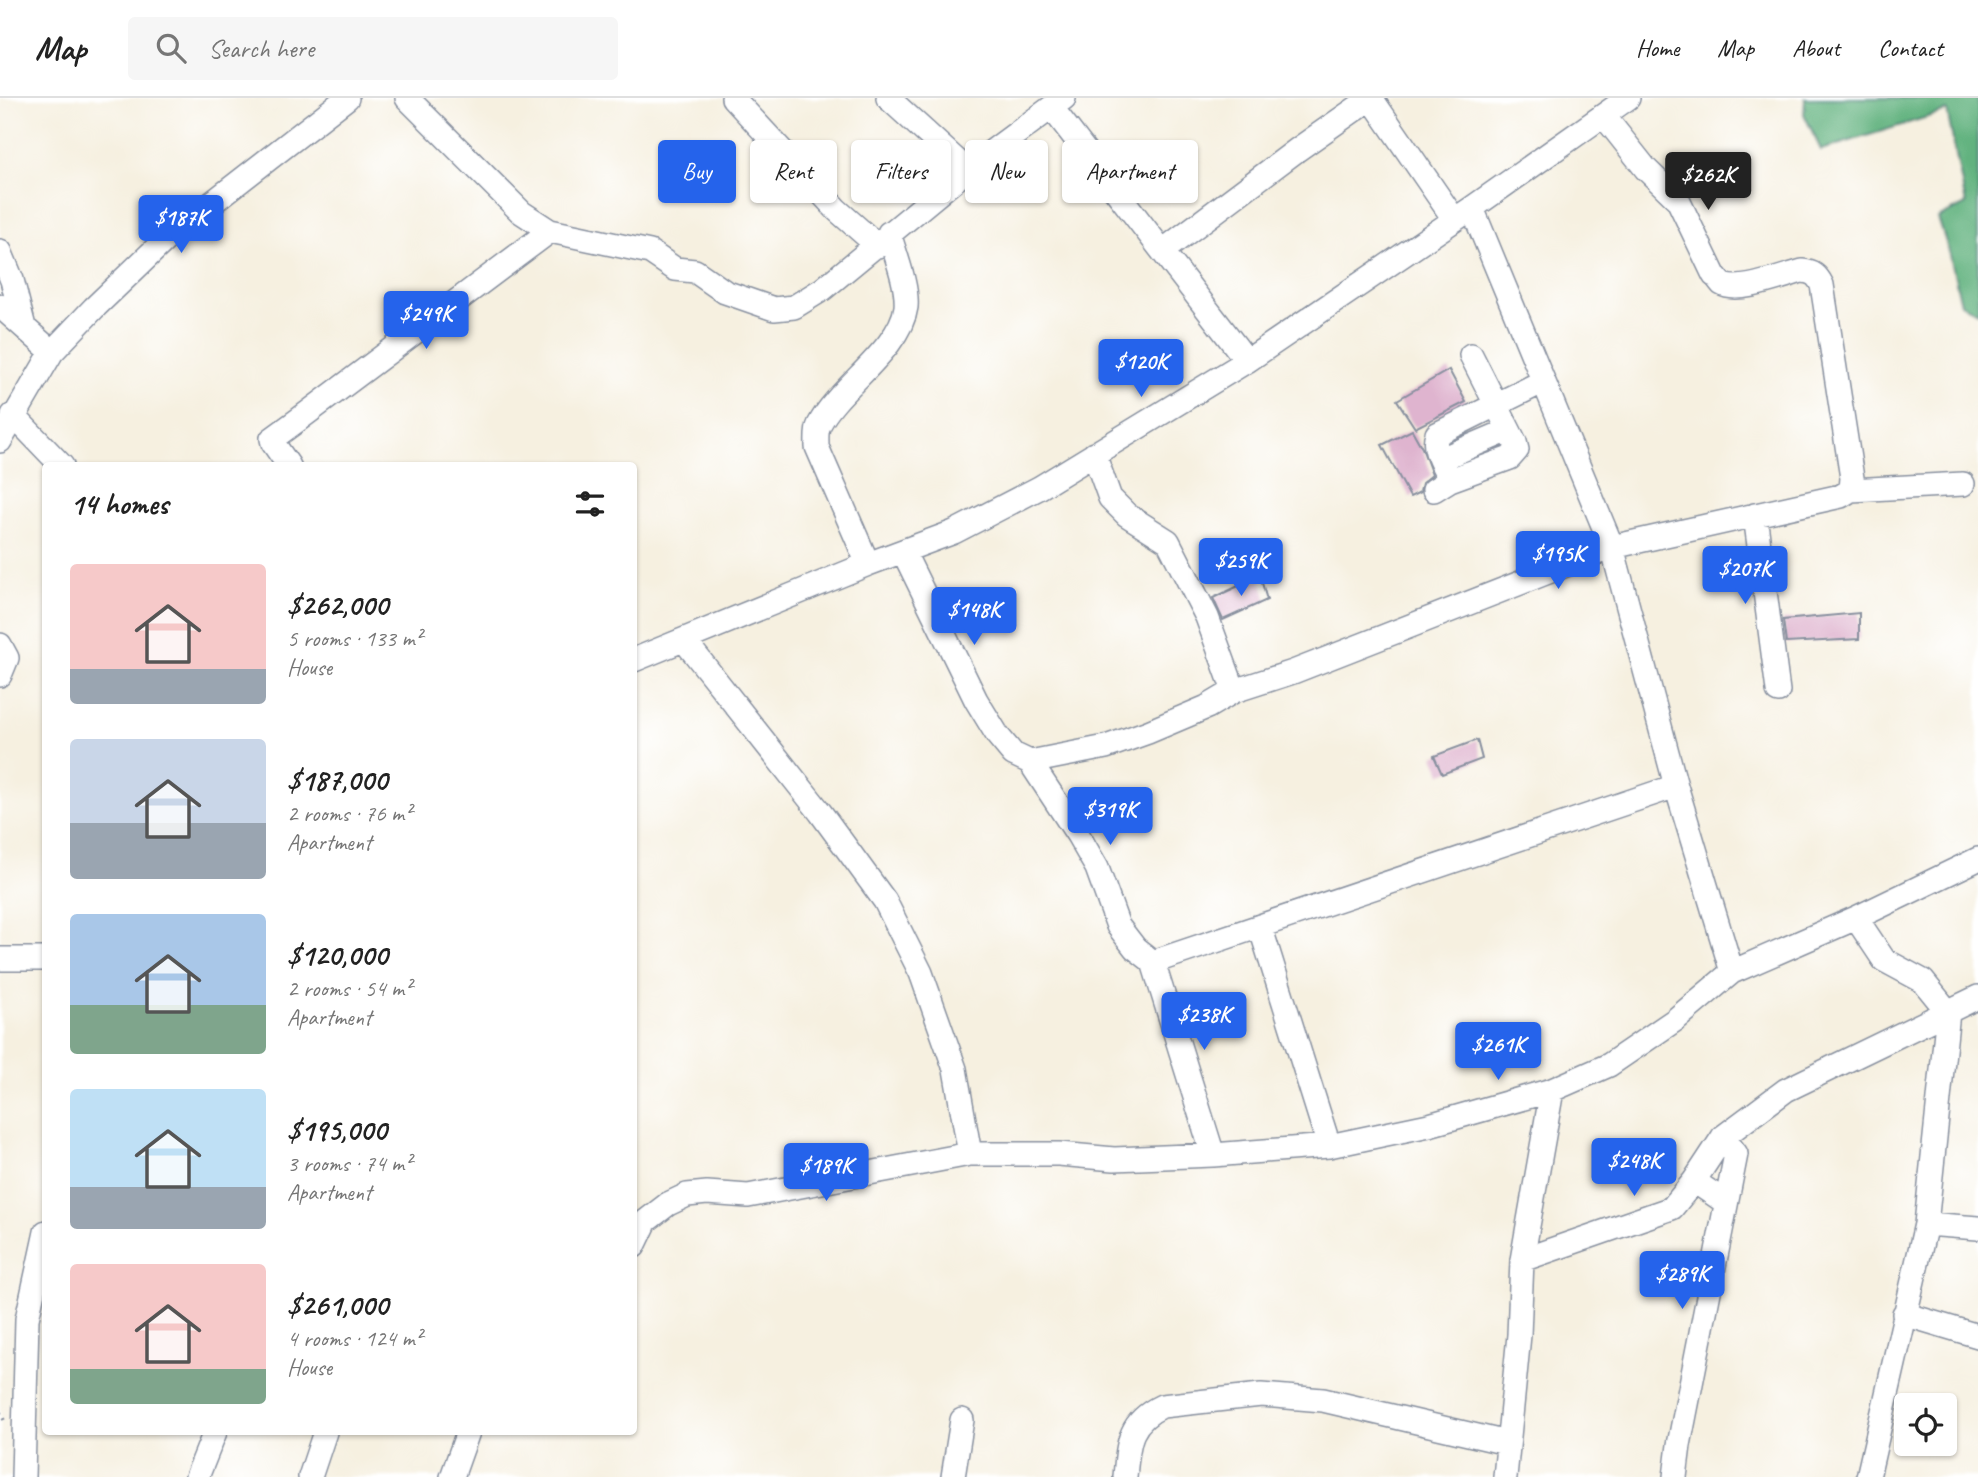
<!DOCTYPE html>
<meta charset="utf-8">
<style>
body{margin:0;font-family:Caveat,sans-serif;background:#f6f6f6;color:#222;height:100vh;display:flex;flex-direction:column;font-size:26px;white-space:nowrap}
*{box-sizing:border-box;margin:0}
p{font-size:23px;color:#767676}
.icon{flex:none;width:38px;height:38px;fill:none;stroke:currentColor;stroke-width:2;stroke-linecap:round;stroke-linejoin:round}
.map{position:relative;flex:1;overflow:hidden}
.side{position:absolute;left:42px;top:364px;width:595px;height:973px;display:flex;flex-direction:column;background:#fff;border-radius:7px;box-shadow:0 2px 5px #0004}
.side>*{flex:none}
.guide{position:absolute;left:658px;top:42px;width:665px;height:63px;display:flex;gap:14px}
.fabs{position:absolute;left:1894px;top:1295px;display:grid;gap:14px}
.fabs a{display:grid;place-items:center;width:63px;height:63px;border-radius:7px;background:#fff;box-shadow:0 2px 5px #0004;font-size:35px}
.price{position:absolute;translate:-50% -60px;padding:0 16px;border-radius:7px;background:#2563eb;color:#fff;font-size:23px;line-height:46px;filter:drop-shadow(0 2px 4px #0008)}
.price::after{content:'';position:absolute;left:50%;top:42px;width:21px;height:16px;margin-left:-10px;background:inherit;clip-path:polygon(0 0,100% 0,50% 100%)}
.price.current{background:#222;color:#fff}
ul{padding:0;list-style:none}
li{display:flex;align-items:center;gap:21px;height:175px;padding:0 28px}
li span{display:grid;place-items:center;flex:none;width:196px;height:140px;border-radius:7px;color:#555}
li>.icon{margin-inline-start:auto}
span .icon{width:84px;height:84px;fill:#fffc;stroke-width:1}
li b{font-size:30px}
h2{display:flex;justify-content:space-between;align-items:center;height:84px;padding:0 28px;font-size:30px}
.pill{padding:0 24px;border-radius:7px;background:#fff;box-shadow:0 2px 5px #0004;font-size:24px;line-height:63px}
.pill.current{background:#2563eb;color:#fff}
header{display:flex;align-items:center;gap:42px;box-sizing:border-box;height:98px;padding:0 35px;background:#fff;border-bottom:2px solid #e0e0e0}
header strong{font-size:33px}
nav{display:flex;gap:38px;margin-inline-start:auto;font-size:24px}
.search{width:490px;height:63px;background:#f6f6f6;display:flex;align-items:center;gap:18px;box-sizing:border-box;padding:0 24px;border-radius:7px;color:#767676;font-size:26px}
.map>svg:first-child{display:block}
</style>
<header>
<strong>Map</strong>
<div class="search"><svg class="icon" aria-label="search" viewBox="0 0 24 24"><circle cx="10" cy="10" r="6"/><path d="M15 15l6 6"/></svg>Search here</div>
<nav><a>Home</a><a>Map</a><a>About</a><a>Contact</a></nav>
</header>
<div class="map">
<svg width="1978" height="1379" viewBox="0 0 1978 1379">
<rect width="100%" height="100%" fill="#fff"/>
<filter id="ink" filterUnits="userSpaceOnUse"><feTurbulence type="fractalNoise" baseFrequency=".0143" numOctaves="2"/><feDisplacementMap in="SourceGraphic" scale="14" xChannelSelector="R" yChannelSelector="G"/><feConvolveMatrix kernelMatrix="1 2 1 2 8 2 1 2 1" color-interpolation-filters="sRGB"/></filter>
<filter id="wash" filterUnits="userSpaceOnUse"><feTurbulence type="fractalNoise" baseFrequency=".00686" numOctaves="4" result="noise"/><feDisplacementMap in="SourceGraphic" scale="28" xChannelSelector="R" yChannelSelector="G"/><feGaussianBlur stdDeviation="1.57" result="paint"/><feColorMatrix in="noise" values="0 0 0 0 0 0 0 0 0 0 0 0 0 0 0 0 0 1.4 0 .05"/><feComposite in="paint" operator="in"/></filter>
<g filter="url(#wash)">
<rect width="100%" height="100%" fill="#f6f0e0"/>
<path fill="#62b27f" stroke="#3e706e" stroke-width="2" d="M1805 0H1978V214L1961 206 1950 157 1938 120 1966 106 1947 13 1821 52 1804 16Z"/>
<g id="blocks">
<path fill="#dfb4cf" d="M1449 272 1466 304 1415 330 1397 302Z
M1412 332 1422 350 1432 377 1422 385 1420 394 1410 399 1382 347Z
M1260 478 1267 502 1223 522 1213 500Z
M1859 515V541L1786 545 1783 522Z
M1477 642 1482 661 1442 676 1434 658Z"/>
</g>
</g>
<g filter="url(#ink)">
<use href="#blocks" fill-opacity="0" stroke="#88909f" stroke-width="2"/>
<g fill="none" stroke-linecap="round" stroke-linejoin="round">
<g stroke="#88909f" stroke-width="26">
<path id="minor" d="M407 0 521 114 550 133 650 154 675 171 695 173 725 194 774 211 794 209 823 191 967 72 1064 0
M733 0 837 112 878 148
M888 0 967 72
M1371 0 1454 121
M1052 10 1247 263
M1472 110 1612 449 1676 688 1732 874
M1164 152 1297 52 1371 0
M0 153 12 182 24 229
M0 208 52 254
M13 317 62 368
M0 343 52 254 94 210 167 140 347 0
M1094 356 1110 400 1127 417 1168 443 1207 519 1234 593
M1441 361 1509 332
M289 368 273 345 272 341 298 322 550 133
M1450 382C1444 368 1431 351 1437 336L1542 284
M1434 392 1450 382 1510 360 1517 352 1515 344 1471 257
M1851 392 1963 386
M1755 417 1778 593
M903 453 976 602 998 638 1013 656 1030 664 1078 737 1097 770 1118 828 1135 850 1153 864 1213 1057
M868 466 817 349C817 342 816 333 819 327 838 289 900 252 906 209 908 188 895 156 889 135
M684 542 820 714 885 803 921 875 955 971 970 1056
M0 547 7 560 0 577
M634 562 868 466 954 434 1039 390 1247 263 1472 110 1628 0
M1030 664 1106 649 1148 634 1207 609 1234 593 1293 574 1612 449 1841 398 1851 392 1852 380 1822 187C1817 177 1813 174 1802 173 1783 178 1738 196 1722 186 1721 185 1715 177 1714 177L1678 102 1646 71 1604 18
M1856 820 1884 862 1923 883 1948 914 1926 1126 1868 1379
M1260 828 1329 1048
M0 861H46
M1153 864 1676 688
M1694 1083 1723 1039 1786 992 1978 899
M1926 1126 1978 1130
M634 1148 646 1123 668 1106 687 1097 707 1095 748 1098 970 1056H1059L1114 1061 1213 1057 1329 1048 1429 1027 1552 992 1609 967 1675 922 1732 874 1856 820 1978 761
M1522 1162 1672 1110 1694 1083 1725 1104
M1904 1216 1978 1238
M23 1379 27 1221 46 1134
M197 1379 215 1334
M310 1379 325 1334
M452 1379 468 1334
M953 1379 962 1322
M1125 1379C1128 1346 1128 1324 1162 1308L1261 1297 1323 1302 1507 1345
M1505 1379 1519 1237 1522 1162 1552 992
M1675 1379 1679 1347 1736 1056 1723 1039"/>
</g>
<path stroke="#88909f" stroke-width="3.5" stroke-dasharray="2 5" stroke-linecap="butt" d="M0 1314 5 1324"/>
<use href="#minor" stroke="#fff" stroke-width="23"/>
</g>
</g>
</svg>
<div class="fabs">
<a><svg class="icon" aria-label="locate" viewBox="0 0 24 24"><circle cx="12" cy="12" r="6"/><path d="M12 2v4M12 18v4M2 12h4M18 12h4"/></svg></a>
</div>
<b class="price current" style="left:1708px;top:114px">$262K</b>
<b class="price" style="left:181px;top:157px">$187K</b>
<b class="price" style="left:426px;top:253px">$249K</b>
<b class="price" style="left:1141px;top:301px">$120K</b>
<b class="price" style="left:1558px;top:493px">$195K</b>
<b class="price" style="left:1241px;top:500px">$259K</b>
<b class="price" style="left:1745px;top:508px">$207K</b>
<b class="price" style="left:974px;top:549px">$148K</b>
<b class="price" style="left:1110px;top:749px">$319K</b>
<b class="price" style="left:1204px;top:954px">$238K</b>
<b class="price" style="left:1498px;top:984px">$261K</b>
<b class="price" style="left:1634px;top:1100px">$248K</b>
<b class="price" style="left:826px;top:1105px">$189K</b>
<b class="price" style="left:1682px;top:1213px">$289K</b>
<div class="guide">
<a class="pill current">Buy</a>
<a class="pill">Rent</a>
<a class="pill">Filters</a>
<a class="pill">New</a>
<a class="pill">Apartment</a>
</div>
<section class="side">
<h2>14 homes<svg class="icon" aria-label="filters" viewBox="0 0 24 24"><path d="M4 7h16M4 17h16"/><circle cx="9" cy="7" r="2"/><circle cx="15" cy="17" r="2"/></svg></h2>
<ul>
<li><span style="background:linear-gradient(#f6c9c9 75%,#9aa5b1 0)"><svg class="icon" aria-label="home" viewBox="0 0 24 24"><path d="M3 11l9-7 9 7M6 9v11h12V9"/></svg></span><div><b>$262,000</b><p>5 rooms · 133 m²</p><p>House</p></div></li>
<li><span style="background:linear-gradient(#c9d6e8 60%,#9aa5b1 0)"><svg class="icon" aria-label="home" viewBox="0 0 24 24"><path d="M3 11l9-7 9 7M6 9v11h12V9"/></svg></span><div><b>$187,000</b><p>2 rooms · 76 m²</p><p>Apartment</p></div></li>
<li><span style="background:linear-gradient(#a9c7e8 65%,#7fa58c 0)"><svg class="icon" aria-label="home" viewBox="0 0 24 24"><path d="M3 11l9-7 9 7M6 9v11h12V9"/></svg></span><div><b>$120,000</b><p>2 rooms · 54 m²</p><p>Apartment</p></div></li>
<li><span style="background:linear-gradient(#bfe0f5 70%,#9aa5b1 0)"><svg class="icon" aria-label="home" viewBox="0 0 24 24"><path d="M3 11l9-7 9 7M6 9v11h12V9"/></svg></span><div><b>$195,000</b><p>3 rooms · 74 m²</p><p>Apartment</p></div></li>
<li><span style="background:linear-gradient(#f6c9c9 75%,#7fa58c 0)"><svg class="icon" aria-label="home" viewBox="0 0 24 24"><path d="M3 11l9-7 9 7M6 9v11h12V9"/></svg></span><div><b>$261,000</b><p>4 rooms · 124 m²</p><p>House</p></div></li>
</ul>
</section>
</div>
